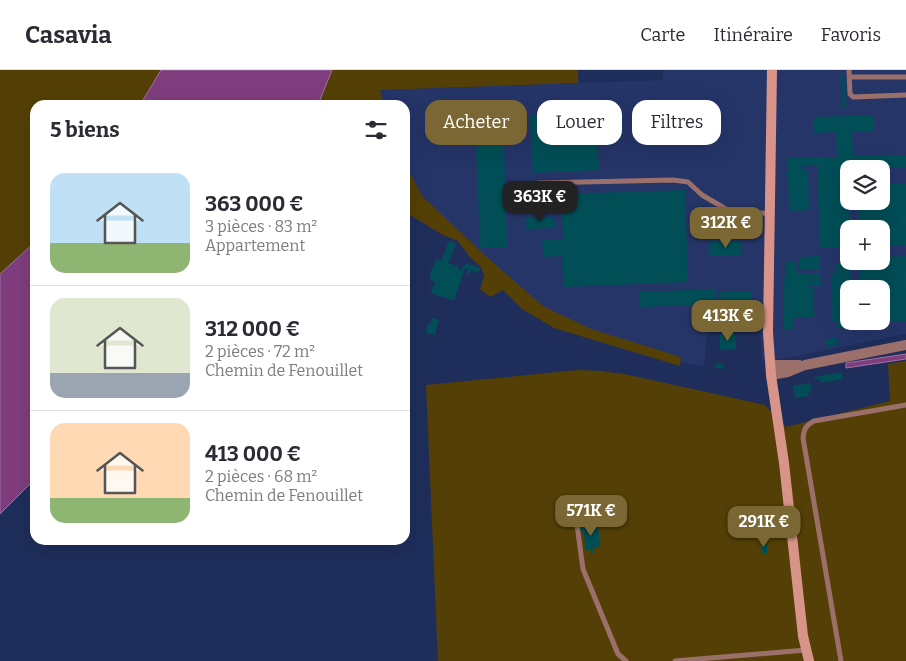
<!DOCTYPE html>
<html lang="fr">
<meta charset="utf-8">
<style>
body{margin:0;font-family:Bitter,serif;background:#f2f2f3;color:#2b2b33;height:100vh;display:flex;flex-direction:column;font-size:19px;white-space:nowrap}
*{box-sizing:border-box;margin:0}
p{font-size:16px;color:#7c7c81}
.icon{flex:none;width:28px;height:28px;fill:none;stroke:currentColor;stroke-width:2;stroke-linecap:round;stroke-linejoin:round}
.map{position:relative;flex:1;overflow:hidden}
.sheet{position:absolute;left:30px;top:30px;width:380px;height:445px;display:flex;flex-direction:column;background:#fff;border-radius:15px;box-shadow:0 5px 20px #0002}
.sheet>*{flex:none}
.banner{position:absolute;left:425px;top:30px;width:405px;height:45px;display:flex;gap:10px}
.fabs{position:absolute;left:840px;top:90px;display:grid;gap:10px}
.fabs a{display:grid;place-items:center;width:50px;height:50px;border-radius:10px;background:#fff;box-shadow:0 5px 20px #0002;font-size:25px}
.price{position:absolute;translate:-50% -42px;padding:0 11px;border-radius:10px;background:#7b6733;color:#fff;font-size:16px;line-height:32px;filter:drop-shadow(0 1px 2px #0008)}
.price::after{content:'';position:absolute;left:50%;top:30px;width:15px;height:11px;margin-left:-8px;background:inherit;clip-path:polygon(0 0,100% 0,50% 100%)}
.price.active{background:#222;color:#fff}
ul{padding:0;list-style:none}
li{display:flex;align-items:center;gap:15px;height:125px;padding:0 20px}
li+li{border-top:1px solid #e1e1e2}
li span{display:grid;place-items:center;flex:none;width:140px;height:100px;border-radius:15px;color:#555}
li>.icon{margin-inline-start:auto}
span .icon{width:60px;height:60px;fill:#fffc;stroke-width:1}
li b{font-size:21px}
h2{display:flex;justify-content:space-between;align-items:center;height:60px;padding:0 20px;font-size:21px}
.pill{padding:0 18px;border-radius:15px;background:#fff;box-shadow:0 5px 20px #0002;font-size:18px;line-height:45px}
.pill.active{background:#7b6733;color:#fff}
header{display:flex;align-items:center;gap:30px;box-sizing:border-box;height:70px;padding:0 25px;background:#fff;border-bottom:1px solid #e1e1e2}
header strong{font-size:24px}
nav{display:flex;gap:28px;margin-inline-start:auto;font-size:18px}
.map>svg:first-child{display:block}
</style>
<header>
<strong>Casavia</strong>
<nav><a>Carte</a><a>Itinéraire</a><a>Favoris</a></nav>
</header>
<div class="map">
<svg width="906" height="591" viewBox="0 0 906 591">
<rect width="100%" height="100%" fill="#1e2d5a"/>
<path fill="#253568" fill-rule="evenodd" d="M663 0H906V264L783 289 762 291 760 256 710 257 707 263 704 297 657 287 541 248 444 156 405 135V35H366L361 21 663 10ZM849 99H881V131H849ZM849 159H881V191H849ZM849 219H881V251H849Z"/>
<path fill="#544006" d="M0 0H161L140 35H35V172L0 204Z
M332 0H578V13L380 20 384 35H318Z
M405 94 422 126 490 190 543 236 591 259 681 287 680 296 554 258 522 239 503 220 490 227 480 219 484 206 481 197 469 186 458 171 443 165 405 142Z
M906 291V591H438L426 315 578 300 601 301 624 304 765 335 786 357 890 331 888 294Z"/>
<path fill="#7f3d7e" stroke="#9f73a4" d="M161 0H332L318 35H140Z
M35 172V409L0 444V204Z
M906 284V289L846 298V293Z"/>
<path fill="#014e57" d="M841 3H844L846 38H842Z
M578 44 579 68H597L599 100 533 103 530 45Z
M874 45V61H852L853 86 906 85V97L849 99V177L820 178 817 95H801V100H808L809 140 789 141 788 105H786V101H788V93H786L785 91 788 90V88L837 87 836 62 814 63 813 47Z
M504 74 507 177 480 178 476 75Z
M906 113V176H881V159H859L858 131H881V114Z
M685 120 688 212 563 217 562 186 543 187 542 169H563L561 124Z
M554 147 555 158 526 159V148Z
M449 171 456 174 448 193 458 196V198L462 200 463 195 465 196 466 193 480 198 478 203 471 200 470 204 467 203 468 199 465 198 454 231 431 223 435 212 430 210V205L436 189 441 191Z
M710 172H741V186H710Z
M819 186V199L800 200V187Z
M906 186V251L881 252V219H860L859 191H881V187Z
M786 191H796L797 203H812L813 216H807L808 218H813L814 247 793 248V259H784L783 218 800 217H784Z
M850 193 851 219H849V252H847V257L838 258 837 252H832L831 204H836V194Z
M814 203H820L821 216H814Z
M716 219 717 234 640 237V222Z
M752 221V232L721 233 720 222Z
M432 248 439 250 435 265 426 263 428 253 431 254Z
M861 251H874L875 259H861Z
M720 264H735L736 279 720 280Z
M836 267 838 274 827 277 825 270Z
M716 293 724 294 723 299 715 298Z
M842 302 843 309 821 313 820 309 815 310 814 307Z
M810 313 812 322 808 323 809 326 795 328 793 316Z
M598 454 600 477 593 478V484H591V480L585 481 584 462 581 463 580 456Z
M762 474H767V483H762Z"/>
<g fill="none" stroke-linecap="round" stroke-linejoin="round">
<path stroke="#9c706a" stroke-width="5" d="M849 0 850 24 853 27 906 25
M850 7H906
M538 113 673 110 688 112 702 125 726 139 770 144
M574 433 583 499 618 584 626 591
M675 591 806 580
M841 591 803 368C804 359 806 355 814 351L906 335"/>
<path stroke="#9c706a" stroke-width="10" d="M771 295H799
M771 305 788 302 805 295 906 275"/>
<path stroke="#d9948a" stroke-width="10" d="M772 0 768 262 771 305 784 393 803 566 809 591"/>
</g>
</svg>
<div class="fabs">
<a><svg class="icon" aria-label="layers" viewBox="0 0 24 24"><path d="M12 4l9 5-9 5-9-5zM3 14l9 5 9-5"/></svg></a>
<a>+</a>
<a>−</a>
</div>
<b class="price active" style="left:540px;top:153px">363K €</b>
<b class="price" style="left:726px;top:179px">312K €</b>
<b class="price" style="left:728px;top:272px">413K €</b>
<b class="price" style="left:591px;top:467px">571K €</b>
<b class="price" style="left:764px;top:478px">291K €</b>
<div class="banner">
<a class="pill active">Acheter</a>
<a class="pill">Louer</a>
<a class="pill">Filtres</a>
</div>
<section class="sheet">
<h2>5 biens<svg class="icon" aria-label="filters" viewBox="0 0 24 24"><path d="M4 7h16M4 17h16"/><circle cx="9" cy="7" r="2"/><circle cx="15" cy="17" r="2"/></svg></h2>
<ul>
<li><span style="background:linear-gradient(#bfe0f5 70%,#8fb573 0)"><svg class="icon" aria-label="home" viewBox="0 0 24 24"><path d="M3 11l9-7 9 7M6 9v11h12V9"/></svg></span><div><b>363 000 €</b><p>3 pièces · 83 m²</p><p>Appartement</p></div></li>
<li><span style="background:linear-gradient(#dfe7d0 75%,#9aa5b1 0)"><svg class="icon" aria-label="home" viewBox="0 0 24 24"><path d="M3 11l9-7 9 7M6 9v11h12V9"/></svg></span><div><b>312 000 €</b><p>2 pièces · 72 m²</p><p>Chemin de Fenouillet</p></div></li>
<li><span style="background:linear-gradient(#ffd9b3 75%,#8fb573 0)"><svg class="icon" aria-label="home" viewBox="0 0 24 24"><path d="M3 11l9-7 9 7M6 9v11h12V9"/></svg></span><div><b>413 000 €</b><p>2 pièces · 68 m²</p><p>Chemin de Fenouillet</p></div></li>
</ul>
</section>
</div>
